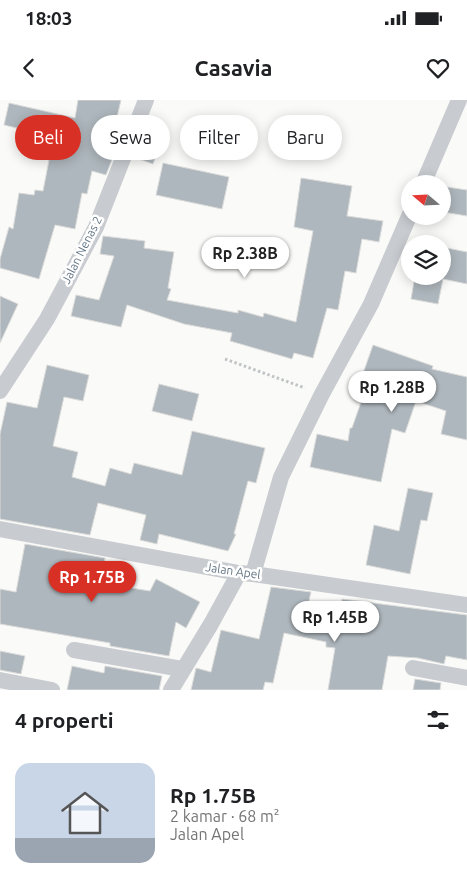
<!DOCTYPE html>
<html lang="id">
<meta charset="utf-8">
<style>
body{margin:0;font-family:Ubuntu,sans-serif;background:#f6f6f6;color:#202124;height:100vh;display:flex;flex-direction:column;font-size:19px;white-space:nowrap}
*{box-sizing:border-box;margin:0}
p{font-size:16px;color:#757577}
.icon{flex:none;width:28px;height:28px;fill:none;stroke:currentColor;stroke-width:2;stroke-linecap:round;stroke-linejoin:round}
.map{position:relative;height:590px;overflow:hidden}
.side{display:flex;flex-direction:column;background:#fff;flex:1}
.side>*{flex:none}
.guide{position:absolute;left:15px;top:15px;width:438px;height:45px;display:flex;gap:10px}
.needle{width:32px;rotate:289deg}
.tools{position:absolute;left:401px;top:75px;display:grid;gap:10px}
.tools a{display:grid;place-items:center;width:50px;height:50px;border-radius:50%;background:#fff;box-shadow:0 2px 12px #0003;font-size:25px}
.price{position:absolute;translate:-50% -42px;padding:0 11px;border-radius:18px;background:#fff;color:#222;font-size:16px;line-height:32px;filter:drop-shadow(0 1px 2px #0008)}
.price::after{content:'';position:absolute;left:50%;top:30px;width:15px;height:11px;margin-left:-8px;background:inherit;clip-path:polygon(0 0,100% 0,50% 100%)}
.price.current{background:#d93025;color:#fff}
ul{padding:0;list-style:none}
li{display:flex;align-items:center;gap:15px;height:125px;padding:0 15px}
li+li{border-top:1px solid #e0e0e0}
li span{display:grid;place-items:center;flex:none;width:140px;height:100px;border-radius:15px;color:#555}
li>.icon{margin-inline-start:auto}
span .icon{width:60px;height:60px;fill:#fffc;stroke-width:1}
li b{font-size:21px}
h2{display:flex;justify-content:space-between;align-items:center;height:60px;padding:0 15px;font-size:21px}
.chip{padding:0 18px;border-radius:22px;background:#fff;box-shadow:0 2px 12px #0003;font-size:18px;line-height:45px}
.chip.current{background:#d93025;color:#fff}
.status{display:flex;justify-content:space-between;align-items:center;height:35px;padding:0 25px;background:#fff;direction:ltr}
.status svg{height:14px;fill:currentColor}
header{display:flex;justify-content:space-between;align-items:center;height:65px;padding:0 15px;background:#fff;font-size:22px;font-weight:700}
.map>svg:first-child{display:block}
</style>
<div class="status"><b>18:03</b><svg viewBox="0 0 49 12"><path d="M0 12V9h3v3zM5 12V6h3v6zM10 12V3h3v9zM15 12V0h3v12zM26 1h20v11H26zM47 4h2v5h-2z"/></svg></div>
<header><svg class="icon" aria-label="back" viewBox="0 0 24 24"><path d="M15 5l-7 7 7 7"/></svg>Casavia<svg class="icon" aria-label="heart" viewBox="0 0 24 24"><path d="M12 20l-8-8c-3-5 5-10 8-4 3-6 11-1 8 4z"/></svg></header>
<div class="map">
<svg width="467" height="590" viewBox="0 0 467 590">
<rect width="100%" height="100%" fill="#fafaf8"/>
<path fill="#aeb7bd" stroke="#dcdcda" d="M78 0H121L108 56 113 57 106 75 92 71 87 94 82 93 75 129 55 125 39 179 0 168V159L9 127 13 129 19 93 34 95 35 90 43 91 49 60 28 55 34 32 4 25 9 3 75 18Z
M144 45 158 50 153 64 139 59Z
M163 63 229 77 222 109 156 95Z
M301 78 352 86 347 116 383 121 379 142 362 139 356 173 345 171 338 210 327 208 313 258 294 253 292 259 230 241 232 233 184 224 127 205 121 227 71 216 76 195 99 200 114 156 100 154 103 136 145 141 144 148 174 152 168 188 171 189 167 200 238 213V210L263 217 264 213 296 222 313 131 294 127Z
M447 87 467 90V116L443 112Z
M442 147 467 152V184L443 179 438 204 411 199 415 176H442Z
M0 196 18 204 0 243Z
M373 245 433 266 432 269 467 277V340L441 334 446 311 416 301 405 333 392 329 381 382 310 367 317 334 348 341 350 328H352L367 285 360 282Z
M47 265 89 275 83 301 64 297 53 346 78 352 72 377 105 386 110 368 131 374 134 363 182 375 192 331 265 348 256 383 248 381 234 434H236L228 451 159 434 157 444 140 440 146 415 98 403 90 435 0 419V334L7 302 37 308Z
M159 284 199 294 192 321 152 311Z
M408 388 433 393 427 421 421 420 410 474 366 465 374 425 399 431Z
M25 444 105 458 101 483 150 491 156 479 200 502 186 528 176 522 169 556 110 546V543L0 524V489L16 492Z
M271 487 311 492 306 514 340 518 342 499 467 515V560L446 556 444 564 418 558 388 556 382 590H328L335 548 326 547V542L284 533 273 583 265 582 263 590H191L196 568 211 572 221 530 259 539Z
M0 551 25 556 21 574 0 570Z
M72 566 104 573 105 566 162 576 159 590H67Z
M415 579 441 583 440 590H413Z"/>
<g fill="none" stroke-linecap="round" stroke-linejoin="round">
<path stroke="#c1c4c6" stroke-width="3" stroke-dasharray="2.5 2.5" stroke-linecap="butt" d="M225 259 305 288"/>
<path stroke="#c8ccd0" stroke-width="16" d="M423 84 459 0
M0 291 47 219 96 127 146 0
M0 429 239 473 253 474 467 505
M253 474 281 377 322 294 371 204 410 114
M74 550 182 569
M413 568 467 578
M0 580 52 590
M171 590 211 524 239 473"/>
</g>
<g text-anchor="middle" stroke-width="5" stroke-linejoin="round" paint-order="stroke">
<g font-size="12" fill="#637685" stroke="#fff">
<text transform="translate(82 150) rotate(-63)" y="4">Jalan Nenas 2</text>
<text transform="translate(233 471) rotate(8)" y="4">Jalan Apel</text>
</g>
</g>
</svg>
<div class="tools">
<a><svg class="needle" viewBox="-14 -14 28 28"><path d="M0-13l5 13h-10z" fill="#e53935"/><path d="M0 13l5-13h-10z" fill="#757577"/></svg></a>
<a><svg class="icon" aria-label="layers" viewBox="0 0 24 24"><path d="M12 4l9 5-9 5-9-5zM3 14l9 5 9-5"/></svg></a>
</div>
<b class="price" style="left:245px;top:179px">Rp 2.38B</b>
<b class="price" style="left:392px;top:313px">Rp 1.28B</b>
<b class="price current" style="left:92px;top:503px">Rp 1.75B</b>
<b class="price" style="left:335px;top:543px">Rp 1.45B</b>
<div class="guide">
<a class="chip current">Beli</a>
<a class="chip">Sewa</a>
<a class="chip">Filter</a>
<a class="chip">Baru</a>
</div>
</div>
<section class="side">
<h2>4 properti<svg class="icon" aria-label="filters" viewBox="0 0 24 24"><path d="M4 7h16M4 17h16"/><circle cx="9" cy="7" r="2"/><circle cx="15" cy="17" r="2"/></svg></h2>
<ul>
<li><span style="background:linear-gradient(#c9d6e8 75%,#9aa5b1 0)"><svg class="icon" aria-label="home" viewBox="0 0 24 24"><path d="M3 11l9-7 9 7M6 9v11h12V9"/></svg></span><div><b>Rp 1.75B</b><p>2 kamar · 68 m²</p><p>Jalan Apel</p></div></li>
</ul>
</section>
